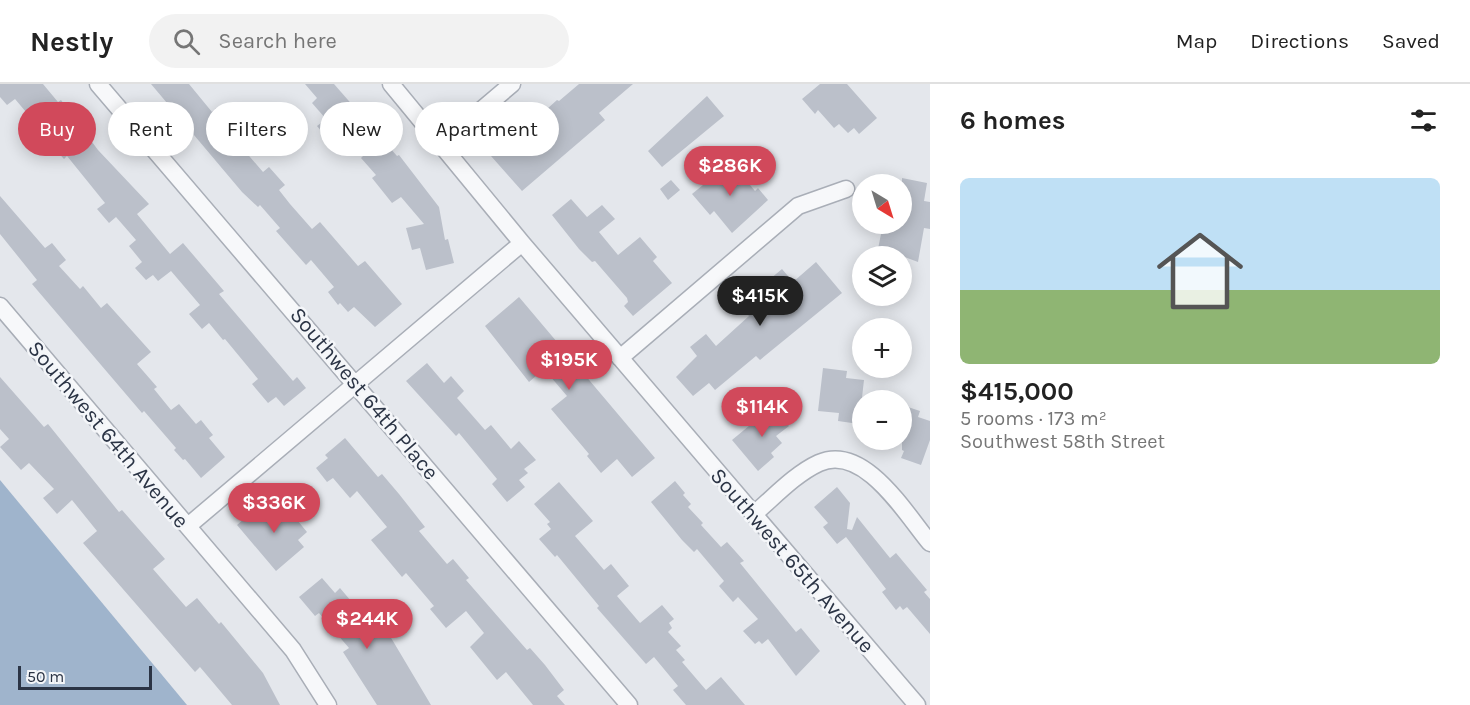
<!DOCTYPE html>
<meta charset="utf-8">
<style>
body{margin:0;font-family:Karla,sans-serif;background:#f2f2f2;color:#222;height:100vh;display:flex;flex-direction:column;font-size:22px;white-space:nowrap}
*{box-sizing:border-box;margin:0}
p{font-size:20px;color:#767676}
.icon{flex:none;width:33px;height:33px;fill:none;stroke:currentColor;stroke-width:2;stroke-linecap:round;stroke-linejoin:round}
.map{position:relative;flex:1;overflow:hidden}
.details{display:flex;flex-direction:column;background:#fff;width:540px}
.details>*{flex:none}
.hud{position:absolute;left:18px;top:18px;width:570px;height:54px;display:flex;gap:12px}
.needle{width:39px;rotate:142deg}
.controls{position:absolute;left:852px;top:90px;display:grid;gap:12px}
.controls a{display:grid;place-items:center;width:60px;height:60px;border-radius:50%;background:#fff;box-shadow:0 3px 15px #0003;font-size:30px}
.scale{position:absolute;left:18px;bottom:15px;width:134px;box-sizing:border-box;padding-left:6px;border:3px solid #2b3445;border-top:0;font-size:16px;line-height:21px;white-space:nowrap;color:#2b3445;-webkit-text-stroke:4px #f4f6f9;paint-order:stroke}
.price{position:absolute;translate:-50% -51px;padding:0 14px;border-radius:21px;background:#d1495b;color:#fff;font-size:20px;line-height:39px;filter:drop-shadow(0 2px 3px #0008)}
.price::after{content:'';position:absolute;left:50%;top:36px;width:18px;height:14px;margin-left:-9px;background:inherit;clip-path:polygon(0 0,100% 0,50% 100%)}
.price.current{background:#222;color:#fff}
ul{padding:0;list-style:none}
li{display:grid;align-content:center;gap:12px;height:318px;padding:0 30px}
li+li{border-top:2px solid #e0e0e0}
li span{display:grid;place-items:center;height:186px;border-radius:9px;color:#555}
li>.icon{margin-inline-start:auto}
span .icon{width:108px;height:108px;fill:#fffc;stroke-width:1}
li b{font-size:26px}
h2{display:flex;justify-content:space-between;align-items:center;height:72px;padding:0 30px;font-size:26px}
.pill{padding:0 21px;border-radius:27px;background:#fff;box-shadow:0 3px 15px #0003;font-size:21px;line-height:54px}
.pill.current{background:#d1495b;color:#fff}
header{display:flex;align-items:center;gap:36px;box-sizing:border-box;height:84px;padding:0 30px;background:#fff;border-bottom:2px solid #e0e0e0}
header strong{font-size:28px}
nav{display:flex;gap:33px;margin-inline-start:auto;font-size:21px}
.search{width:420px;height:54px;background:#f2f2f2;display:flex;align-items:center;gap:15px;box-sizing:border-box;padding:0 21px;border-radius:33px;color:#767676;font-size:22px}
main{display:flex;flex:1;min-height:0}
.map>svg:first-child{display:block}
</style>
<header>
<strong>Nestly</strong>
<div class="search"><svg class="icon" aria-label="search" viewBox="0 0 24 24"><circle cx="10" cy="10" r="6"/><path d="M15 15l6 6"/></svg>Search here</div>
<nav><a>Map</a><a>Directions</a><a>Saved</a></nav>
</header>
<main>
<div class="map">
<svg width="930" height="621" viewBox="0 0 930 621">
<rect width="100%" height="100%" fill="#e4e7ec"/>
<path fill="#9fb4cc" d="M0 396 187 621H0Z"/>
<path fill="#bbc0ca" d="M0 0H43L58 18 61 16 98 66 149 120 137 130 170 170 183 159 224 207 219 210 293 297 297 293 306 304 284 322 276 313 268 319 252 300 258 295 225 255 223 256 209 239 202 245 189 230 200 221 171 187 158 197 153 191 146 196 135 184 142 178 129 162 136 156 116 133 109 139 97 125 105 119 67 72 64 75 51 61 59 55 32 23 26 28 15 15 7 21 0 13Z
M151 0H189L212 28 216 24 231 39 238 33 251 48 238 59 263 88 269 83 285 101 279 106 290 120 312 145 320 138 358 182 365 177 402 220 375 243 354 223 348 228 340 219 338 221 328 208 334 203 311 176 306 181 276 147 280 144 260 121 258 123 242 108Z
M305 0H334L397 72 399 71 439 123 445 156 448 155 454 179 426 186 420 164 412 166 406 144 424 140 401 113 392 119 372 94 376 91 361 74 363 72 345 51 333 61 317 42 326 35 312 19 317 14Z
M579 0H633L599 29 605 36 522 107 491 72 506 59 507 61 557 16 559 17Z
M820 0H847L877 34 859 50 854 44 848 49 839 40 834 44 818 26 815 30 802 15Z
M707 12 724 32 662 83 648 67Z
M731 78 755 107 758 104 768 116 732 149 714 127 710 131 692 110Z
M902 94 927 99 924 117 930 118V145L924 144 918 178 902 172 877 170 883 140H902Z
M671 96 680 106 668 116 660 105Z
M0 112 45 164 52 159 66 176 59 182 80 205 83 202 101 224 107 219 151 268 137 280 157 303 154 305 171 326 179 320 196 340 201 336 213 351 209 354 225 373 201 394 185 375 183 376 174 366 176 364 144 327 142 329 32 200 37 196 0 150Z
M571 115 587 133 602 121 615 135 599 148 618 171 640 153 657 173 653 177 672 199 633 232 624 222 628 218 627 214 595 177 592 178 579 165 552 131Z
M816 178 842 209 760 276 756 272 715 306 709 299 693 312 676 293 697 272 690 263 706 250 716 262 749 232 739 221 782 185 793 198Z
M519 213 655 374 632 393 617 375 601 389 587 372 589 370 551 325 567 312 544 285 529 298 485 242Z
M427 279 444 299 451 292 464 307 457 314 485 346 491 341 511 365 519 357 536 376 524 385 528 389 519 396 525 403 507 418 492 400 497 395 459 349 456 352 406 297Z
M823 284 847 287 846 294 864 296 859 340 838 337 839 329 818 327Z
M0 293 44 343 48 340 119 428 122 426 165 475 153 485 186 523 197 514 219 540 221 538 263 589 280 621H232L200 583 195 588 83 459 97 447 72 416 57 430 43 414 54 405 29 379 21 386 0 363 9 355 0 345Z
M902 321 920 327 918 333 930 337V356L921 381 901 374 904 367 902 366Z
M773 322 789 342 776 352 782 359 771 369 774 373 758 387 732 356Z
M345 354 378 393 382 390 399 410 425 443 419 447 447 480 453 475 469 494 466 496 527 566 530 564 545 581 564 606 557 612 565 621H533L506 588 497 596 470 563 484 549 466 527 446 544 430 525 434 522 406 489 402 493 371 456 387 443 357 407 350 414 333 394 327 398 316 384 328 374 325 371Z
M675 397 685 409 683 411 691 420 688 423 703 439 701 441 721 463 727 458 744 477 740 479 796 548 801 544 820 567 796 592 768 555 762 560 759 557 755 560 743 547 758 535 738 513 733 518 719 502 724 497 697 465 694 468 682 456 651 418Z
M559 398 593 437 575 452 604 486 611 480 629 502 617 512 640 539 662 521 674 535 669 539 672 544 668 548 681 562 676 566 685 576 682 578 706 606 721 593 745 621H686L673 606 678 602 654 573 646 580 597 524 599 522 557 471 555 473 539 455 551 445 547 440 550 438 534 420Z
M837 403 850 419 847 445 852 446 857 433 890 474 896 469 927 506 924 508 930 515V550L907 523 903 526 900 522 896 526 882 508 886 505 846 453 837 460 823 443 828 439 814 423Z
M265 417 279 433 288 425 307 448 298 456 304 463 276 487 237 441Z
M322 494 335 509 340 504 356 523 351 528 370 551 384 542 431 621H377L343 568 349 564 319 529 315 532 299 513Z"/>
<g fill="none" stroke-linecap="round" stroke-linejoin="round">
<g stroke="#a9aeb7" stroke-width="19">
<path id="minor" d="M98 0 629 621
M391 0 522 159 917 621
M440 61 512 0
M0 222 293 566 328 621
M620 274 798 122 846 105
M754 430C774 413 795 390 819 379 864 359 905 429 930 459
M188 442 522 159"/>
</g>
<use href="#minor" stroke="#f7f8fa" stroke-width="16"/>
</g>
<g text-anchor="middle" stroke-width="5" stroke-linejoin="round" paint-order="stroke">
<g font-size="22" fill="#2b3445" stroke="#f4f6f9">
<text transform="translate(365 309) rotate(50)" y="8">Southwest 64th Place</text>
<text transform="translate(109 350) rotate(50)" y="8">Southwest 64th Avenue</text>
<text transform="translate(793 476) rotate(49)" y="8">Southwest 65th Avenue</text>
</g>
</g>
</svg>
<div class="controls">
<a><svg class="needle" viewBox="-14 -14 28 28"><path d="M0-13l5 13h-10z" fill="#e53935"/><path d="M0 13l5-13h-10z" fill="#767676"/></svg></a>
<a><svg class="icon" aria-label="layers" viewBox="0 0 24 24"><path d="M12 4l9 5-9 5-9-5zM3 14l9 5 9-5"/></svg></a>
<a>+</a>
<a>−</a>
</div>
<div class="scale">50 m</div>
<b class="price" style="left:730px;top:113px">$286K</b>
<b class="price current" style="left:760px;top:243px">$415K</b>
<b class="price" style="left:569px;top:307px">$195K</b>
<b class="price" style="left:762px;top:354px">$114K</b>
<b class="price" style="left:274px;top:450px">$336K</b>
<b class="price" style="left:367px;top:566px">$244K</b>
<div class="hud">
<a class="pill current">Buy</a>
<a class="pill">Rent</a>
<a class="pill">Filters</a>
<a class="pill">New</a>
<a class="pill">Apartment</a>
</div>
</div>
<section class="details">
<h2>6 homes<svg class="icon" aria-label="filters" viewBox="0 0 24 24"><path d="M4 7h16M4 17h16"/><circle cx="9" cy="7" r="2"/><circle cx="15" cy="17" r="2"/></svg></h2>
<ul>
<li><span style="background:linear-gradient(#bfe0f5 60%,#8fb573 0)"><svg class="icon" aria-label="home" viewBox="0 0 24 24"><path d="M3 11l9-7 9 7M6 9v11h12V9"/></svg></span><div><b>$415,000</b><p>5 rooms · 173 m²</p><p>Southwest 58th Street</p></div></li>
</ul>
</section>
</main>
